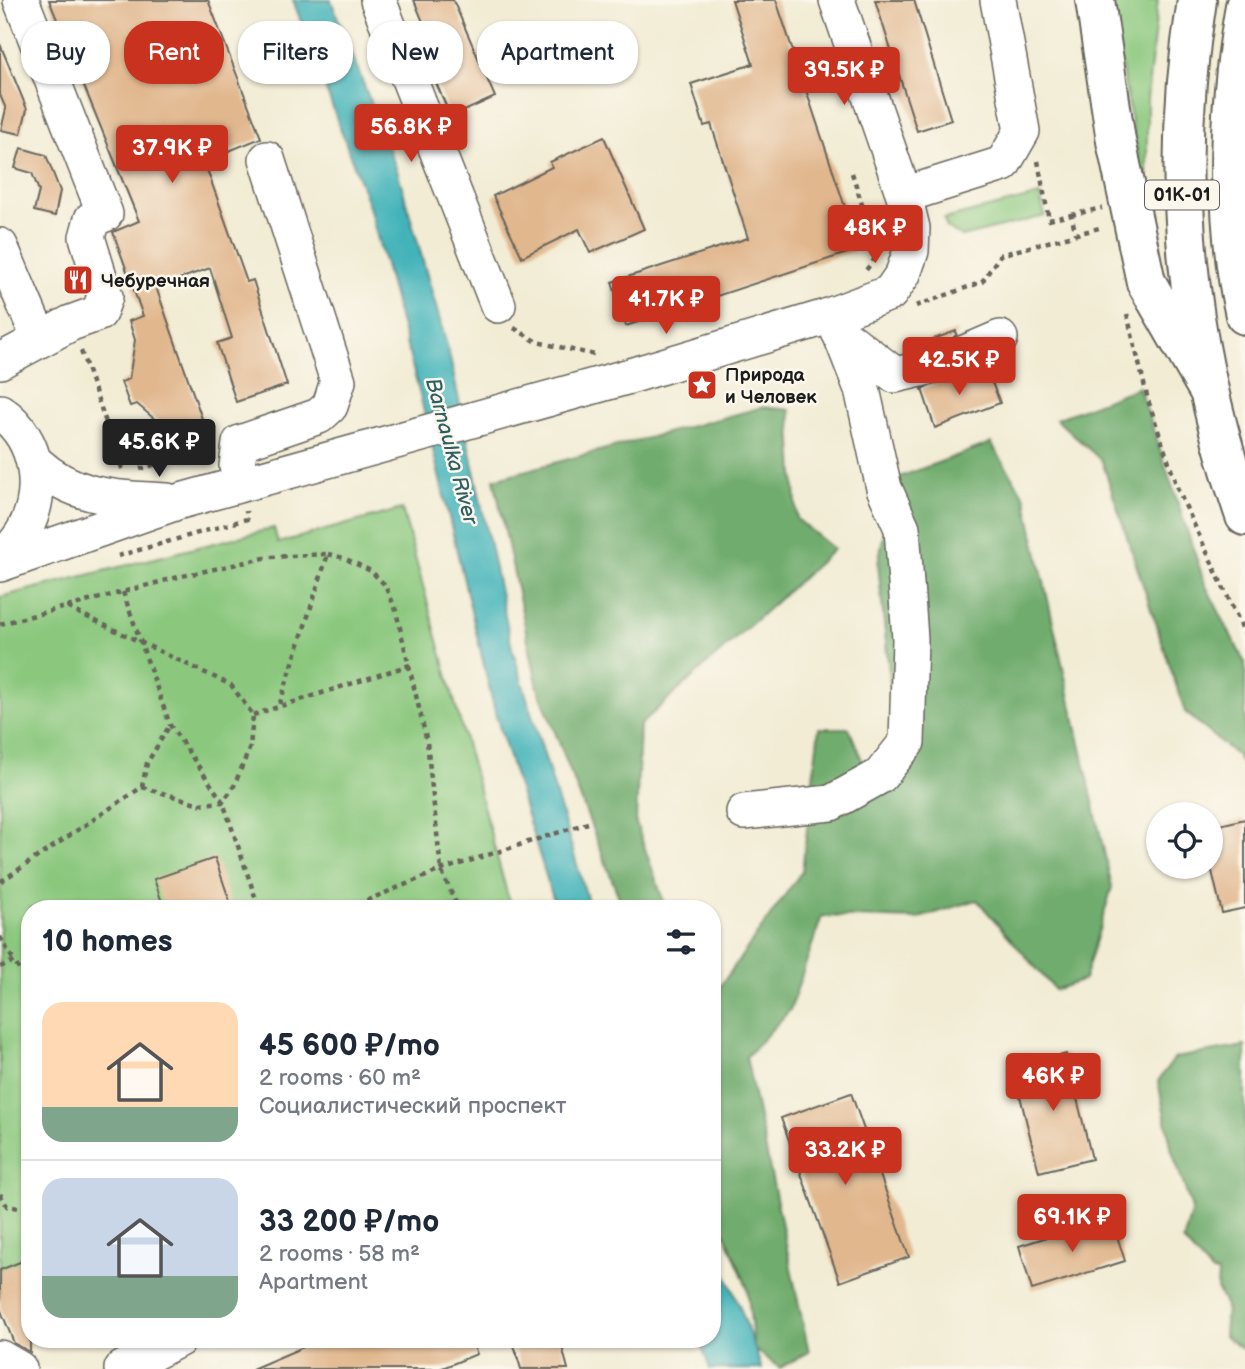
<!DOCTYPE html>
<meta charset="utf-8">
<style>
body{margin:0;font-family:"Balsamiq Sans",sans-serif;background:#f6f6f7;color:#1f2937;height:100vh;display:flex;flex-direction:column;font-size:26px;white-space:nowrap}
*{box-sizing:border-box;margin:0}
p{font-size:23px;color:#747a83}
.icon{flex:none;width:38px;height:38px;fill:none;stroke:currentColor;stroke-width:2;stroke-linecap:round;stroke-linejoin:round}
.map{position:relative;flex:1;overflow:hidden}
.details{position:absolute;left:21px;top:900px;width:700px;height:448px;display:flex;flex-direction:column;background:#fff;border-radius:28px;box-shadow:0 2px 5px #0004}
.details>*{flex:none}
.banner{position:absolute;left:21px;top:21px;width:700px;height:63px;display:flex;gap:14px}
.buttons{position:absolute;left:1146px;top:802px;display:grid;gap:14px}
.buttons a{display:grid;place-items:center;width:77px;height:77px;border-radius:50%;background:#fff;box-shadow:0 2px 5px #0004;font-size:35px}
.price{position:absolute;translate:-50% -60px;padding:0 16px;border-radius:7px;background:#c8321e;color:#fff;font-size:23px;line-height:46px;filter:drop-shadow(0 2px 4px #0008)}
.price::after{content:'';position:absolute;left:50%;top:42px;width:21px;height:16px;margin-left:-10px;background:inherit;clip-path:polygon(0 0,100% 0,50% 100%)}
.price.active{background:#222;color:#fff}
ul{padding:0;list-style:none}
li{display:flex;align-items:center;gap:21px;height:175px;padding:0 21px}
li+li{border-top:2px solid #e0e1e3}
li span{display:grid;place-items:center;flex:none;width:196px;height:140px;border-radius:21px;color:#555}
li>.icon{margin-inline-start:auto}
span .icon{width:84px;height:84px;fill:#fffc;stroke-width:1}
li b{font-size:30px}
h2{display:flex;justify-content:space-between;align-items:center;height:84px;padding:0 21px;font-size:30px}
.tag{padding:0 24px;border-radius:28px;background:#fff;box-shadow:0 2px 5px #0004;font-size:24px;line-height:63px}
.tag.active{background:#c8321e;color:#fff}
.map>svg:first-child{display:block}
</style>
<div class="map">
<svg width="1245" height="1369" viewBox="0 0 1245 1369">
<rect width="100%" height="100%" fill="#fbf7ec"/>
<filter id="ink" filterUnits="userSpaceOnUse"><feTurbulence type="fractalNoise" baseFrequency=".0143" numOctaves="2"/><feDisplacementMap in="SourceGraphic" scale="14" xChannelSelector="R" yChannelSelector="G"/><feConvolveMatrix kernelMatrix="1 2 1 2 8 2 1 2 1" color-interpolation-filters="sRGB"/></filter>
<filter id="wash" filterUnits="userSpaceOnUse"><feTurbulence type="fractalNoise" baseFrequency=".00686" numOctaves="4" result="noise"/><feDisplacementMap in="SourceGraphic" scale="28" xChannelSelector="R" yChannelSelector="G"/><feGaussianBlur stdDeviation="1.57" result="paint"/><feColorMatrix in="noise" values="0 0 0 0 0 0 0 0 0 0 0 0 0 0 0 0 0 1.4 0 .05"/><feComposite in="paint" operator="in"/></filter>
<g filter="url(#wash)">
<rect width="100%" height="100%" fill="#f2ecd4"/>
<path fill="#8bc87e" stroke="#54724d" stroke-width="2" d="M1109 0H1158L1147 99V205Z
M1040 195 1045 216 962 237 947 228 944 219Z
M402 509 511 908H30V1329L0 1300V597L274 528 278 543Z"/>
<path fill="#70ac6d" stroke="#466444" stroke-width="2" d="M1139 387 1205 584 1245 663V770L1236 755 1185 712 1102 461 1056 419Z
M763 407 790 410 797 519 834 549 640 725 636 823 666 908H623L538 688 494 479Z
M991 443 1025 497 1112 887 1084 980 1055 990 977 900 916 919 822 916 790 1010 746 1057 809 1352 780 1368 754 1349 747 1287 712 1202V990L716 992 802 871 819 728H849L873 787 900 780 878 564 894 479Z
M1245 1046V1351L1224 1336 1226 1306 1217 1289 1218 1273 1211 1272 1183 1241 1192 1209 1172 1151 1158 1081 1175 1058Z"/>
<path fill="#43b3b9" stroke="#30686a" stroke-width="2" d="M293 0H331L398 173 448 349 512 648 590 908H556L496 716 420 395 369 206Z
M712 1244 739 1304 762 1369H710L699 1339H712Z"/>
<g id="blocks">
<path fill="#e1b78e" d="M49 0H208L261 138 204 161 247 282 253 280 287 385 236 402 217 343 232 338 210 268 156 287 208 436 173 448 165 428 137 404 130 406 121 382 129 379 135 340 129 321 143 316 113 232 139 221Z
M414 0H453L495 97 451 117 421 49 432 44Z
M732 0H776L859 249 626 326 612 282 748 238 711 124 704 126 691 84 753 64Z
M875 0H914L951 120 917 131Z
M0 44 27 109 21 134 1 130 6 109 0 95Z
M604 137 644 229 590 253 579 229 522 257 493 196 552 167 550 162Z
M21 148 46 155 60 191 55 216 34 211 39 191 32 173 15 168Z
M956 331 957 334 949 342 946 357 934 348 909 351 908 348Z
M949 364 962 373 970 372 974 381 989 375 1000 403 935 428 922 389 943 381Z
M1245 819V908L1222 913 1211 867V827Z
M215 858 232 908H164L154 879Z
M1066 1054 1092 1159 1039 1172 1013 1068Z
M851 1093 909 1257 840 1282 781 1118Z
M1111 1217 1125 1261 1032 1290 1019 1246Z
M30 1258V1352L14 1343 0 1308V1270Z
M311 1339H471L477 1354 440 1369H252L313 1343Z
M512 1339H560L568 1369H521Z"/>
</g>
</g>
<g filter="url(#ink)">
<use href="#blocks" fill-opacity="0" stroke="#67655c" stroke-width="2"/>
<g fill="none" stroke-linecap="round" stroke-linejoin="round">
<g stroke="#67655c" stroke-width="38">
<path id="minor" d="M378 0 498 305
M904 195 1003 164 1022 131 998 0
M0 246 34 326
M839 332 895 375 929 367
M965 353 1000 338
M0 361 71 323 99 313 105 296 87 237 92 219 105 214 21 0
M0 412C38 438 46 491 24 531 18 542 8 552 0 562
M36 463C75 499 116 498 167 501
M242 484 237 466 240 443 319 416 330 406 338 381 267 159
M0 564 177 502 630 376 826 317 890 293 903 274 911 251 912 228 904 195 837 0
M744 812 831 803 880 776 907 742 910 639 902 528 884 488 862 389 840 333
M0 1358 19 1369
M122 1369 179 1339"/>
</g>
<g stroke="#67655c" stroke-width="42">
<path id="major" d="M1095 0 1116 141 1146 282 1207 388"/>
</g>
<g stroke="#67655c" stroke-width="42">
<path id="highway" d="M1197 0C1168 180 1186 345 1245 516
M1245 6C1228 107 1222 214 1245 315"/>
</g>
<path stroke="#67655c" stroke-width="4.5" stroke-dasharray="5 5" stroke-linecap="butt" d="M1038 161 1049 220 1071 215 1076 234
M852 173 878 255 866 270
M1071 215 1102 208
M916 306 982 282 1000 255 1099 228
M1127 314 1148 400 1178 490 1245 634
M514 328 537 342 595 355
M81 351 123 471
M140 469 212 447
M328 554 344 558 371 571 384 584 395 607 427 742 441 870 458 908
M118 556 247 519 246 511
M123 592 170 725 223 802 259 908
M67 607 178 577 269 557 328 554 279 706
M0 624 66 607 231 685 253 715 250 747 234 786 223 802 200 804 142 787 0 882
M253 715 410 665
M142 787 147 763 170 725
M348 908 441 870 588 823
M0 937 14 961
M0 967 14 961 30 988
M0 1194 7 1206 30 1210"/>
<use href="#minor" stroke="#fff" stroke-width="35"/>
<use href="#major" stroke="#fff" stroke-width="38"/>
<use href="#highway" stroke="#fff" stroke-width="38"/>
</g>
</g>
<defs>
<g id="restaurant-square" transform="scale(1.575)"><rect x="-9" y="-9" width="18" height="18" rx="4" fill="#c8321e" stroke="#fbf7ec"/><path d="M-5-6h1v4h1v-4h1v4h1v-4h1v5L-1.5 .5V6h-2V.5L-5-1ZM5-6V6H3V1.5H1.5Q1.5-4 5-6Z" fill="#fff"/></g>
<g id="sight-square" transform="scale(1.575)"><rect x="-9" y="-9" width="18" height="18" rx="4" fill="#c8321e" stroke="#fbf7ec"/><path d="M0-6L1.8-2.2L6-1.7L2.9 1.2L3.7 5.4L0 3.3L-3.7 5.4L-2.9 1.2L-6-1.7L-1.8-2.2Z" fill="#fff"/></g>
</defs>
<g fill-rule="evenodd">
<use href="#restaurant-square" x="78" y="280"/>
<use href="#sight-square" x="702" y="385"/>
</g>
<g text-anchor="middle" stroke-width="5" stroke-linejoin="round" paint-order="stroke">
<rect fill="#fbf7ec" stroke="#5f5e5a" stroke-width="2" x="1145" y="180.5" width="74" height="29" rx="5"/>
<g font-size="18" font-weight="bold" fill="#1c1c1c">
<text x="1182" y="201">01К-01</text>
</g>
<g font-size="19" font-weight="bold" fill="#1c1c1c" stroke="#fbf7ec" text-anchor="start">
<text x="101" y="287">Чебуречная</text>
<text x="725" y="381">Природа<tspan x="725" dy="22">и Человек</tspan></text>
</g>
<g font-size="21" font-style="italic" fill="#2e6063" stroke="#fbf7ec">
<text transform="translate(452 451) rotate(75)" y="7">Barnaulka River</text>
</g>
</g>
</svg>
<div class="buttons">
<a><svg class="icon" aria-label="locate" viewBox="0 0 24 24"><circle cx="12" cy="12" r="6"/><path d="M12 2v4M12 18v4M2 12h4M18 12h4"/></svg></a>
</div>
<b class="price" style="left:844px;top:107px">39.5K ₽</b>
<b class="price" style="left:411px;top:164px">56.8K ₽</b>
<b class="price" style="left:172px;top:185px">37.9K ₽</b>
<b class="price" style="left:875px;top:265px">48K ₽</b>
<b class="price" style="left:666px;top:336px">41.7K ₽</b>
<b class="price" style="left:959px;top:397px">42.5K ₽</b>
<b class="price active" style="left:159px;top:479px">45.6K ₽</b>
<b class="price" style="left:1053px;top:1113px">46K ₽</b>
<b class="price" style="left:845px;top:1187px">33.2K ₽</b>
<b class="price" style="left:1072px;top:1254px">69.1K ₽</b>
<div class="banner">
<a class="tag">Buy</a>
<a class="tag active">Rent</a>
<a class="tag">Filters</a>
<a class="tag">New</a>
<a class="tag">Apartment</a>
</div>
<section class="details">
<h2>10 homes<svg class="icon" aria-label="filters" viewBox="0 0 24 24"><path d="M4 7h16M4 17h16"/><circle cx="9" cy="7" r="2"/><circle cx="15" cy="17" r="2"/></svg></h2>
<ul>
<li><span style="background:linear-gradient(#ffd9b3 75%,#7fa58c 0)"><svg class="icon" aria-label="home" viewBox="0 0 24 24"><path d="M3 11l9-7 9 7M6 9v11h12V9"/></svg></span><div><b>45 600 ₽/mo</b><p>2 rooms · 60 m²</p><p>Социалистический проспект</p></div></li>
<li><span style="background:linear-gradient(#c9d6e8 70%,#7fa58c 0)"><svg class="icon" aria-label="home" viewBox="0 0 24 24"><path d="M3 11l9-7 9 7M6 9v11h12V9"/></svg></span><div><b>33 200 ₽/mo</b><p>2 rooms · 58 m²</p><p>Apartment</p></div></li>
</ul>
</section>
</div>
